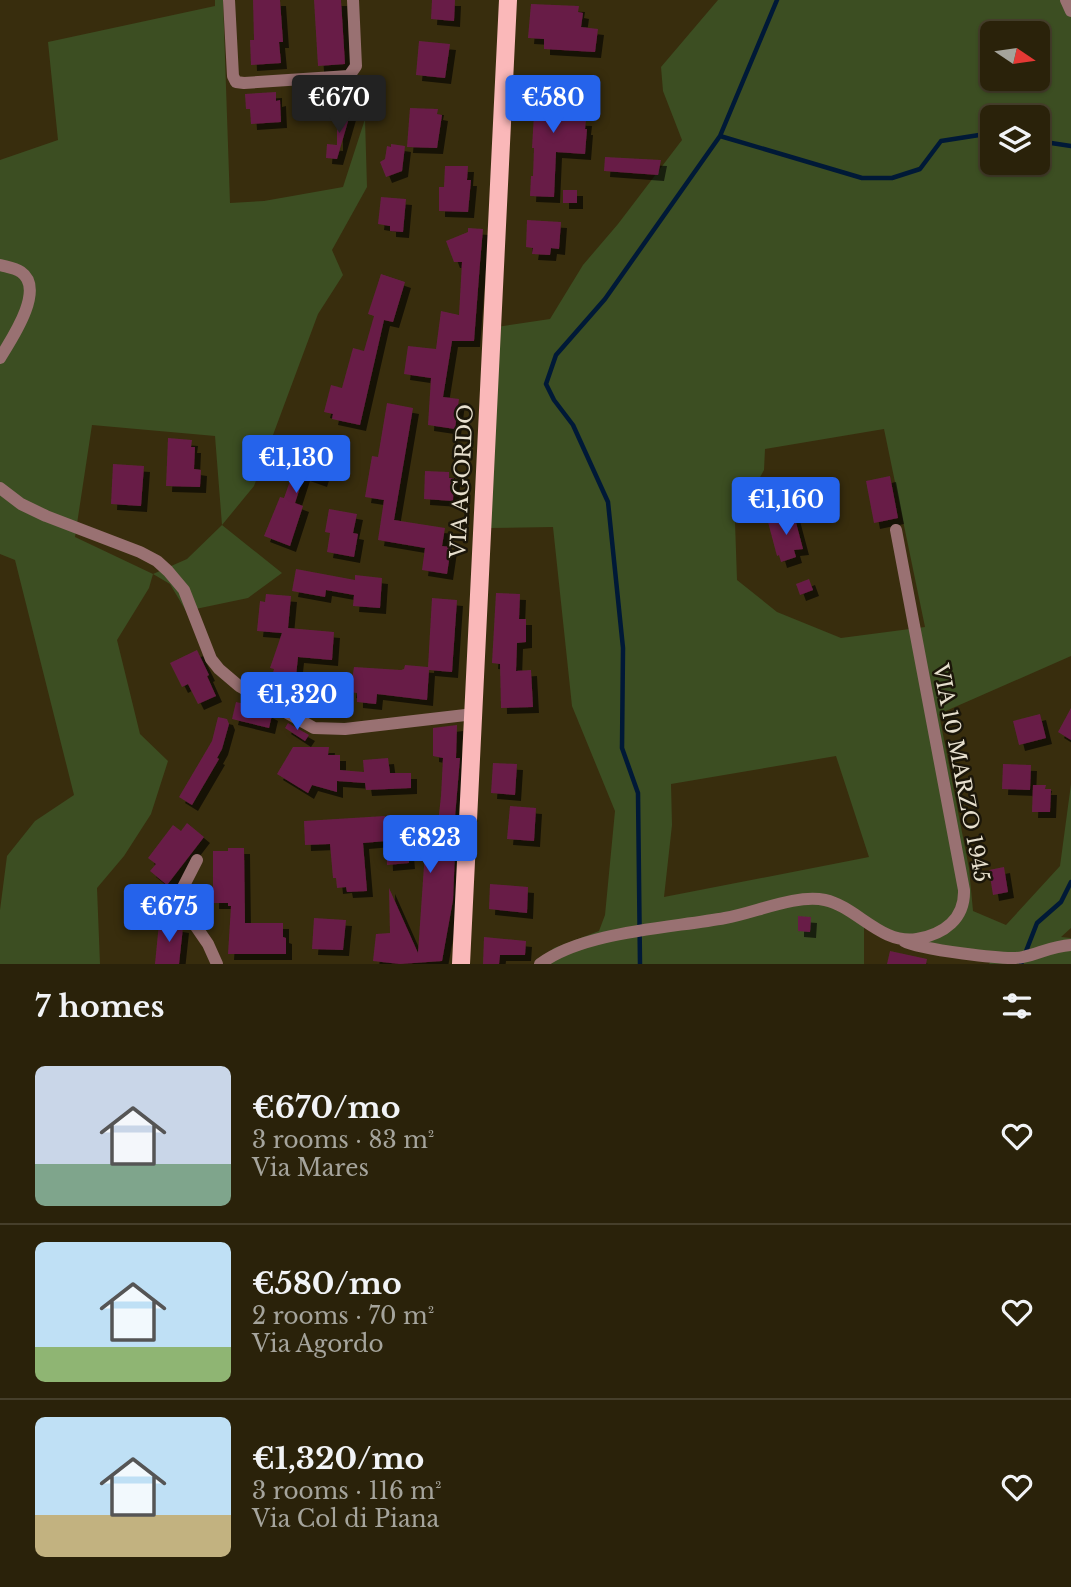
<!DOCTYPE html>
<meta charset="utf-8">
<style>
body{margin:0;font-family:"Libre Baskerville",serif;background:#362f18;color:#f1f3f6;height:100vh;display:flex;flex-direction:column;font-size:26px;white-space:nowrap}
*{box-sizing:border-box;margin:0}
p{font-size:23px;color:#a5a49c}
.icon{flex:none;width:38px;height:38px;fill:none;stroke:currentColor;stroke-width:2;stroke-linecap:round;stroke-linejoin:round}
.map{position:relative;height:964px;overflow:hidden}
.drawer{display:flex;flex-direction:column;background:#2a220a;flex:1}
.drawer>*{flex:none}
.needle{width:46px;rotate:103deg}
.tools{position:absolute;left:980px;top:21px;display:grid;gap:14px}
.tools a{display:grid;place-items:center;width:70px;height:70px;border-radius:10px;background:#2a220a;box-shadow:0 2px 5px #0004,0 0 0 2px #463f2b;font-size:35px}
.price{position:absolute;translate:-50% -60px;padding:0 16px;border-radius:7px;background:#2563eb;color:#fff;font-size:23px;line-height:46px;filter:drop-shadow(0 2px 4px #0008)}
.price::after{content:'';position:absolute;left:50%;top:42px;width:21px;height:16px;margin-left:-10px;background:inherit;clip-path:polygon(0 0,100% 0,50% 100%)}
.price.current{background:#222;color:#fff}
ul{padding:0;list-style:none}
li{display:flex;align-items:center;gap:21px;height:175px;padding:0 35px}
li+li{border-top:2px solid #463f2b}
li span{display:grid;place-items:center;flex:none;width:196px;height:140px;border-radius:10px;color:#555}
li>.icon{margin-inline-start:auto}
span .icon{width:84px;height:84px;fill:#fffc;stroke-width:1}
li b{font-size:30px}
h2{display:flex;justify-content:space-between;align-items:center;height:84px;padding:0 35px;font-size:30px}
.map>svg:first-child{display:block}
</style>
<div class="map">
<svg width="1071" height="964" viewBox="0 0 1071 964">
<defs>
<filter id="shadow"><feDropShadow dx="6" dy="6" stdDeviation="0" flood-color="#0009"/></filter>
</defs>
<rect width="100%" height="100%" fill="#382d0d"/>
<path fill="#3c4e22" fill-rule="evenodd" d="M215 0H223L230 203 264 201 343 187 365 119 367 187 332 250 343 275 318 314 254 486 222 525 282 573 248 598 186 611 170 584 153 574 149 588 117 640 140 734 168 761 151 814 124 856 97 888 100 964H0V910L7 856 35 821 74 795 15 560 0 554V160L58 140 48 42 215 6ZM92 425 215 436 222 525 187 559 153 574 75 537Z
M718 0H1071V656L939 714 969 868 973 911 1006 925 1060 866 1071 784V928L1061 937 1071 938V964H989L992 959 864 927V964H535L554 948 599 931 605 915 615 811 572 706 553 527 489 528 497 327 550 319 583 265 618 224 682 140 663 91 661 67ZM992 33H1038V79H992ZM992 117H1038V163H992ZM884 429 925 627 841 638 777 612 737 580 735 522 764 470 765 449ZM836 756 869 857 664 897 672 825 671 784Z"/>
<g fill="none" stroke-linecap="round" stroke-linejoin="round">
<path stroke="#001937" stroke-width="4.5" d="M720 136 862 178H892L920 169 941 141 992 133
M1038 141 1071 146
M640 964 638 793 622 748 623 648 608 502 573 425 554 400 546 384 556 355 605 299 720 136 777 0
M1021 964 1037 923 1061 902 1071 882"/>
</g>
<path fill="#671f46" filter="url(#shadow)" d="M253 0H280L283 42H279L281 63 251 65 250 40H254Z
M314 0H341L345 64 318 66Z
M432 0H455L454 21 431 19Z
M531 4 579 6 578 12 583 13 581 27 598 29 595 52 544 49V39L528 38Z
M419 41 450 44 445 78 416 75Z
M536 80 571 82V95H564L562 119 586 120 585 129H587L585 154 556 152 554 197 530 196 531 176H533L534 148H532Z
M276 92V101L280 100 281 122 251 124 250 109H246L245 94Z
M410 108 438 109 437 114 442 115 437 148 407 147Z
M337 111H351L337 159 326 158 327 144 337 145Z
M391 144 405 146 402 171 386 177 380 162 385 159 387 146 391 147Z
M605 157 661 160 658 175 604 171Z
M445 166H468L467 180H471L468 212 439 211V187H444Z
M563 190H577V203H563Z
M381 197 406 199 403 232 390 231V226L378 224Z
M527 220 561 222 559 249 551 248 550 255 532 254 533 248 526 247Z
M468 228 483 229 480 263 474 341H452L443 397 459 399 455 429 428 425 431 378 404 374 408 346 436 349 441 311 459 315 462 262H454L446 241 468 232Z
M381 274 405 282 393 322 384 320 360 425 332 419 333 414 324 412 331 385 342 388 353 348 364 351 374 316 368 314Z
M387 403 413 408 394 520 445 528 442 546 451 547 447 574 422 570 425 548 378 540 384 500 365 497 372 456 378 457Z
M168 438 192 440 191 447H195L194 469 201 470 200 487 166 486Z
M303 444 330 453 321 481 304 475 295 503 303 506 290 546 264 536 280 497 284 498Z
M113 464 144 466 141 506 111 504Z
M425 471 449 472V478H454L453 501 424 499Z
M890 476 898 518 874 523 866 481Z
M329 509 357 514 353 533 358 534 354 557 327 552 330 533 325 532Z
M794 515 803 549 794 550 796 557 781 562 779 555 777 556 768 522Z
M296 569 355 580V575L382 578 380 608 353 606 354 595 326 590 325 597 292 591Z
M809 579 813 590 800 595 796 584Z
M496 593 520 594 519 619H526V642L517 643 516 671 531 670 533 707 501 708 500 664 492 663Z
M266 594 291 596 288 628 334 632 332 660 298 657 296 676 291 674 285 694 268 690 274 669 270 668 282 633 257 631 260 601 265 602Z
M432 598 457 600 452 672 429 670 427 700 377 694 376 704 357 702V693L350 692 354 667 401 670 404 669 405 665 428 667Z
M197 650 209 675 207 676 216 696 198 704 188 684 182 687 170 663Z
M246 700 272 715 269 728 232 719 236 702 245 704Z
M1071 708V740L1058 732Z
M1040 714 1046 738 1019 745 1013 721Z
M218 717 227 719 229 724 222 749 217 758 219 759 192 805 179 797 212 741Z
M288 723 309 735 305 741 285 728Z
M457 725 456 758H460L452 852H455L453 900 442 961 400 964 373 961 376 934 390 933 389 888 418 953 425 851H435L441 796 443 758 433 756V728Z
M293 747H329L328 755H340V770L364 772 363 760 388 758 390 773H411V788L366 790 365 783 337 781V792L312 785 308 793 277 774Z
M493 763 517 764 515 795 491 793Z
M1003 764 1031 765 1030 790 1002 789Z
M1033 785H1046L1045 789H1051L1050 812H1032Z
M510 806 536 808 534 841 507 839Z
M385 816V818L405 816 409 863 387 865 386 841 363 843 367 891 347 892 346 887 337 888 336 878H333L330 844 305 845 304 821Z
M187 823 204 837 167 885 150 871 156 864 148 858 173 825 181 831Z
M228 848H244L245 923H283V937L286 938V954H228L231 906H228V903H213V851H228Z
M1004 867 1008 892 993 895 989 870Z
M490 884 528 887 527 913 489 909Z
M798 916 811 917 810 932 798 931Z
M314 918 346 920 343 950 312 949Z
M159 923 183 927 179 964H155Z
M484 937 526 941 525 955H500L499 964H483Z
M890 951 927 959 926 964H887Z"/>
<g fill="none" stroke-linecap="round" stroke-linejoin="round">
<path stroke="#997172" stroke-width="12" d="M229 0 233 76 236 82 244 83 349 76 356 66 353 0
M1066 0 1071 11
M0 265C7 267 15 268 21 272 46 289 11 340 0 358
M0 488 21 504 46 516 140 552 157 561 168 571 184 590 211 659 219 669 239 686 314 728 345 729 474 714
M197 860 177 899 208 944 217 964
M904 941C918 949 1008 961 1023 957 1040 953 1053 946 1071 945
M540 964C584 931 672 928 725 918 755 913 795 894 825 900 857 907 881 945 917 939 944 934 965 919 964 890L896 530"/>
<path stroke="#fab8b9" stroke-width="18" d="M461 964 508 0"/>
</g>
<g text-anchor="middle" stroke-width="5" stroke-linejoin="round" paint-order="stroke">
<g font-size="21" fill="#e6dfce" stroke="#1b1609">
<text transform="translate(462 481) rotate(-87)" y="7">VIA AGORDO</text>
<text transform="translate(961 773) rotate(79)" y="7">VIA 10 MARZO 1945</text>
</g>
</g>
</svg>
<div class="tools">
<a><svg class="needle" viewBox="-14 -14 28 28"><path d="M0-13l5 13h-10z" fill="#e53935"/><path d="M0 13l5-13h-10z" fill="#a5a49c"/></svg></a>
<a><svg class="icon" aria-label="layers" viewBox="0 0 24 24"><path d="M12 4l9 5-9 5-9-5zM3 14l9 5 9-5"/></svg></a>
</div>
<b class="price current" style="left:339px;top:135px">€670</b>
<b class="price" style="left:553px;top:135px">€580</b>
<b class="price" style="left:296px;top:495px">€1,130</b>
<b class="price" style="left:786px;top:537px">€1,160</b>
<b class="price" style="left:297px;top:732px">€1,320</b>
<b class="price" style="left:430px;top:875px">€823</b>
<b class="price" style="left:169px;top:944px">€675</b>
</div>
<section class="drawer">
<h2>7 homes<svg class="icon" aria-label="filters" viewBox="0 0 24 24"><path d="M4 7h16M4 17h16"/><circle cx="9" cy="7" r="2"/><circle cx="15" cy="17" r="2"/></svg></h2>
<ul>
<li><span style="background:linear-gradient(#c9d6e8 70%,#7fa58c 0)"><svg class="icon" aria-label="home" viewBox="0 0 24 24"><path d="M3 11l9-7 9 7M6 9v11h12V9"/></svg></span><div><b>€670/mo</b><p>3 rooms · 83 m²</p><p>Via Mares</p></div><svg class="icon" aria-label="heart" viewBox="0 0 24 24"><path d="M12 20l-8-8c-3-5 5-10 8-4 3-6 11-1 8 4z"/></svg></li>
<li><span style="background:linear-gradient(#bfe0f5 75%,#8fb573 0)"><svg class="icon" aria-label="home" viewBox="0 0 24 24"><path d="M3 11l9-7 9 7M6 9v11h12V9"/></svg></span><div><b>€580/mo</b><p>2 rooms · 70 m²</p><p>Via Agordo</p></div><svg class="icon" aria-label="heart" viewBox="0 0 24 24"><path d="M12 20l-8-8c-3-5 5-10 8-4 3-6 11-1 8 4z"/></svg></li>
<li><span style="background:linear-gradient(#bfe0f5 70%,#c2b280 0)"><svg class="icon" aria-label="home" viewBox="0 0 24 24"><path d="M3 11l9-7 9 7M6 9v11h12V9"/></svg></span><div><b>€1,320/mo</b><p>3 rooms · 116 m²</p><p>Via Col di Piana</p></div><svg class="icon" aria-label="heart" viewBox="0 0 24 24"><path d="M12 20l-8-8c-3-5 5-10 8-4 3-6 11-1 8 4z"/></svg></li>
</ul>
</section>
